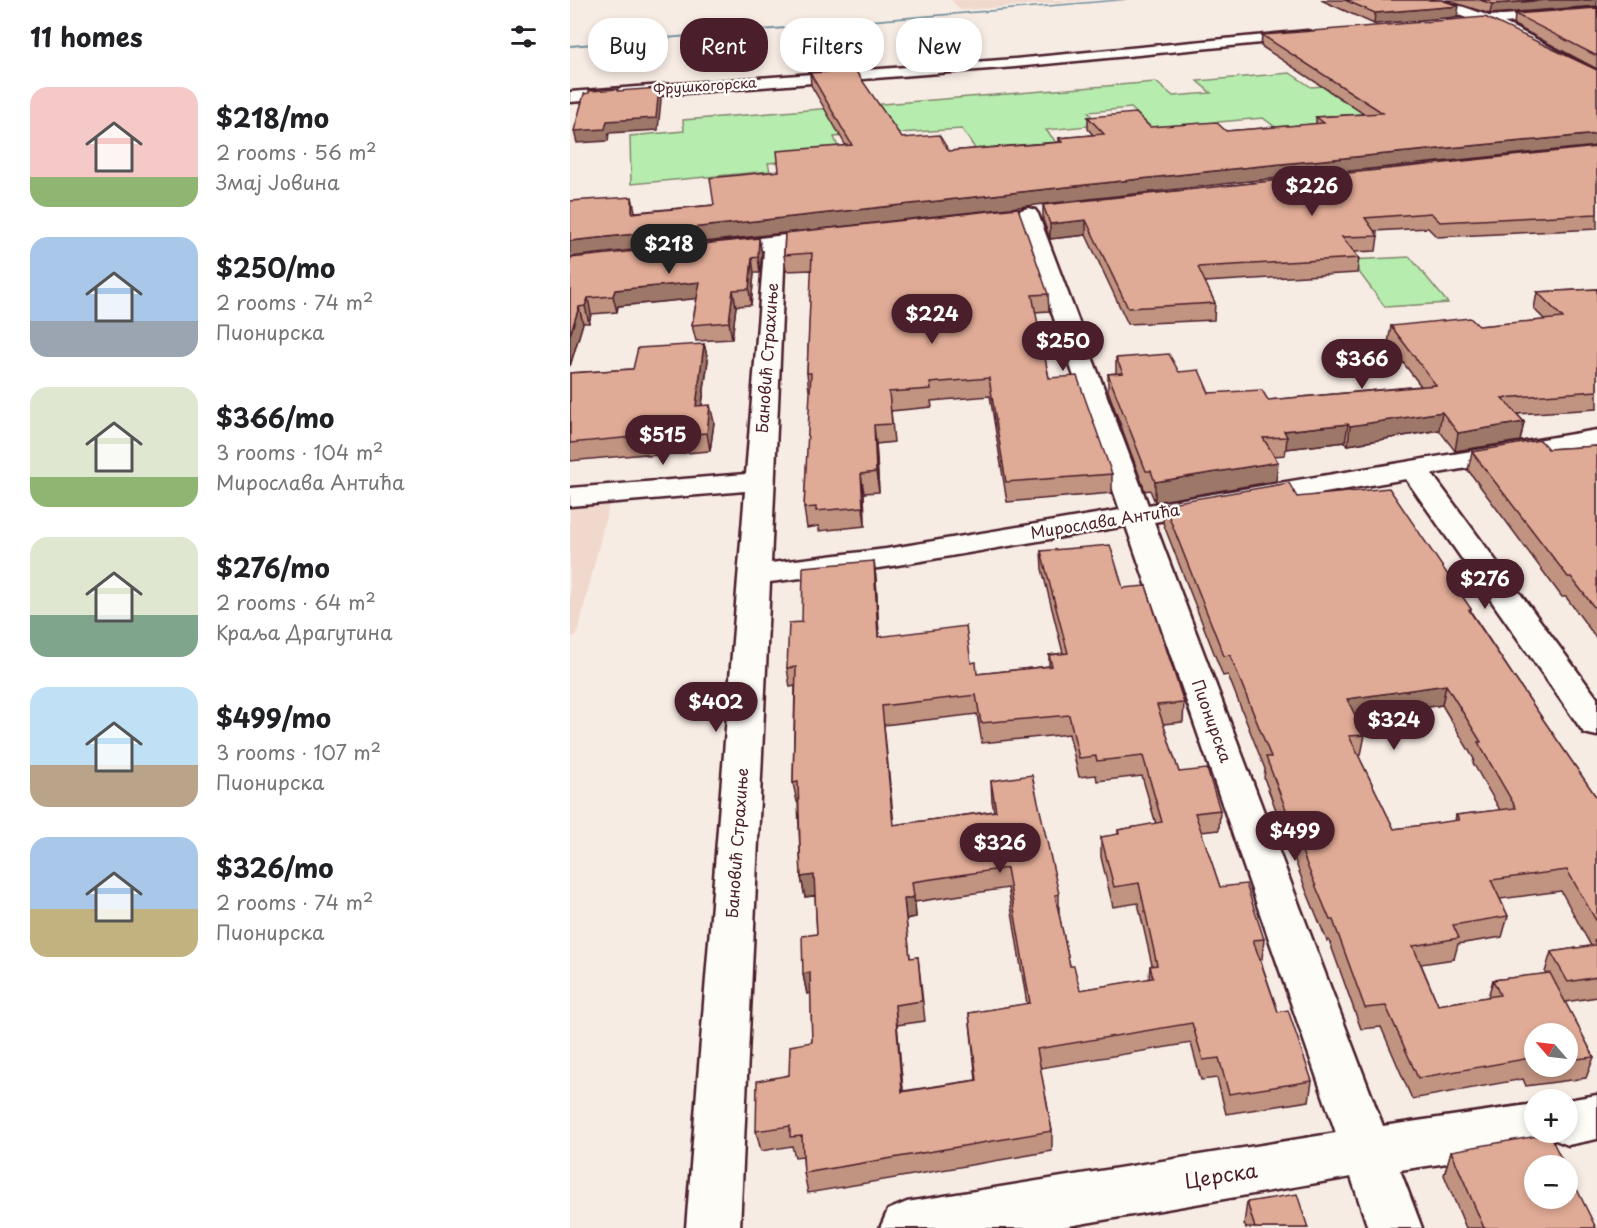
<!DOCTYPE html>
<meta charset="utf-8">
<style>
body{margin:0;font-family:"Playpen Sans",sans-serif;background:#f2f2f2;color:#202124;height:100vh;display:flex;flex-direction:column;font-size:22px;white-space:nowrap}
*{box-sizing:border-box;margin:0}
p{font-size:20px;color:#757577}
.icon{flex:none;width:33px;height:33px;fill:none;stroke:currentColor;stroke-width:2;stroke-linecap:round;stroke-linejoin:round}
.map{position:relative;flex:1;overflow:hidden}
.details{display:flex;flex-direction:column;background:#fff;width:570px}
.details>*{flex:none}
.hud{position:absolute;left:18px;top:18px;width:570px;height:54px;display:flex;gap:12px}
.needle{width:39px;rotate:298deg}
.buttons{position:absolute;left:954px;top:1023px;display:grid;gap:12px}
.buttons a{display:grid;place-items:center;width:54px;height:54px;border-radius:50%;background:#fff;box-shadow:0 3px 9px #0003;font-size:30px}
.price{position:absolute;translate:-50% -51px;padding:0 14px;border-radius:21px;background:#4a1f2b;color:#fff;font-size:20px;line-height:39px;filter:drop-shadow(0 2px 3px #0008)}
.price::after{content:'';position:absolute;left:50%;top:36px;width:18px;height:14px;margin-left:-9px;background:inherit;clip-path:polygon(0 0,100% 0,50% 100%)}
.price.current{background:#222;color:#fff}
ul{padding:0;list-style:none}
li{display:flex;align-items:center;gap:18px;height:150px;padding:0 30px}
li span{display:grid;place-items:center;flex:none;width:168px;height:120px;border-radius:18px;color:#555}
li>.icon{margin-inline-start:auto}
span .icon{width:72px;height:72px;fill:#fffc;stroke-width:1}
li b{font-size:26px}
h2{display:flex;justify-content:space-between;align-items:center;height:72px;padding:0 30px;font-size:26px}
.chip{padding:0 21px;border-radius:24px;background:#fff;box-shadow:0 3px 9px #0003;font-size:21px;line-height:54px}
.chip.current{background:#4a1f2b;color:#fff}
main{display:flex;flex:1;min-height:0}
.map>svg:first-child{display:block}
</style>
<main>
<section class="details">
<h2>11 homes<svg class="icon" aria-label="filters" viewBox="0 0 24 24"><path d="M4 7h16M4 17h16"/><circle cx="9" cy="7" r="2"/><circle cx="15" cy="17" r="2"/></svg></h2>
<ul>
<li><span style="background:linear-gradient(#f6c9c9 75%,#8fb573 0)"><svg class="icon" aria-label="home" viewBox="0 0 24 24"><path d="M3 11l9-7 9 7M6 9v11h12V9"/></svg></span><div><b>$218/mo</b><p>2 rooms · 56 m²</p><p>Змај Јовина</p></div></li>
<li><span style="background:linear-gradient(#a9c7e8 70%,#9aa5b1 0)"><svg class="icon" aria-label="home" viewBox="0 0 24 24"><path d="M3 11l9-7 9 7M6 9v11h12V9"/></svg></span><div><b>$250/mo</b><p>2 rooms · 74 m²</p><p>Пионирска</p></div></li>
<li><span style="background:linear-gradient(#dfe7d0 75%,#8fb573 0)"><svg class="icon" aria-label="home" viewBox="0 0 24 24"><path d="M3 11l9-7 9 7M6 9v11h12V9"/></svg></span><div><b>$366/mo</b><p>3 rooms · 104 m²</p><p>Мирослава Антића</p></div></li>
<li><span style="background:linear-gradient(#dfe7d0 65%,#7fa58c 0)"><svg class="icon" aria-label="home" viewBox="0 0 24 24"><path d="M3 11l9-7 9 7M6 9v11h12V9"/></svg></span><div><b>$276/mo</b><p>2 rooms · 64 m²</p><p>Краља Драгутина</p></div></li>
<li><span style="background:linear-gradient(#bfe0f5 65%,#b9a48a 0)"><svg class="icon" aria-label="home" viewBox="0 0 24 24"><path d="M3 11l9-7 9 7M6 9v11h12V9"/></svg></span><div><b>$499/mo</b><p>3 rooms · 107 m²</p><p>Пионирска</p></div></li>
<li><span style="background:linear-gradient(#a9c7e8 60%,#c2b280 0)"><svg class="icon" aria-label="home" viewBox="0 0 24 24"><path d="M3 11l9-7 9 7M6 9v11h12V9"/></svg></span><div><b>$326/mo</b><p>2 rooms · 74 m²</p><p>Пионирска</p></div></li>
</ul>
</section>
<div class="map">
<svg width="1027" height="1228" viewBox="0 0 1027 1228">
<rect width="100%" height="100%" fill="#f7ece4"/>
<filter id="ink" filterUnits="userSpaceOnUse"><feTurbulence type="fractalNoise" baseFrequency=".0167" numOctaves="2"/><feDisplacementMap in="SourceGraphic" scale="12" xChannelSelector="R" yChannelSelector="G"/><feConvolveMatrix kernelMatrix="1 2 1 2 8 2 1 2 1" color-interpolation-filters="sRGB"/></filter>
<g filter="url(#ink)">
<path fill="#f0d8cd" d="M381 0H523L391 10Z
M39 504 7 636 0 637V508Z"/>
<path fill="#b6ecad" stroke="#80866c" stroke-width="1.5" d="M720 73 741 87 795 83 921 113 709 130 693 118 582 128 561 108 518 112 529 125 476 130 487 143 406 150 392 129 264 137 272 156 198 163 200 171 61 184 60 136 114 131 113 120 586 82 603 96 641 93 627 81Z
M840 257 878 303 815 307 780 260Z"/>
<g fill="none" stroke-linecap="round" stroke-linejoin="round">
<path fill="#708e9b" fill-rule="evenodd" d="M541 0H558L0 47V45Z"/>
<g stroke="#4a1f2b" stroke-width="5">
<path id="minor" d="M1027 8V16L881 27 874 23 881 19Z
M737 31 742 32 744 35 742 38 445 67 0 102V92L445 59Z
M458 208 465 210 468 214 578 505 1027 430V446L862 474 1027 698V736L1014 733 836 479 584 522 813 1126 964 1104V1132H998V1100L1027 1095V1139L998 1145 983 1139 982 1143 964 1150 830 1170 852 1228H798L781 1177 487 1228H310L318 1210 337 1202 766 1133 556 526 316 567 200 582 170 1228H116L175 491 0 506V488L176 474 194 250 146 255 139 253 135 249 139 245 146 243 259 230 266 232 269 236 266 240 215 247 201 563 316 549 550 510 448 214 451 210Z"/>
</g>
<g stroke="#4a1f2b" stroke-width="5">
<path id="major" d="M855 0C906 0 980 48 1027 72V83L910 23 856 3Z"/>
</g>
<use href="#minor" fill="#fdfcf7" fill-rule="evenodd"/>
<use href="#major" fill="#fdfcf7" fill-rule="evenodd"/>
</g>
<path fill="#c19381" stroke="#4a1f2b" stroke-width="1.5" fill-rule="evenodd" d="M751 0H871L887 17 804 24Z
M876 0H1027L920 14Z
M1027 8V69L944 25 945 14Z
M692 35 1027 70V146L680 181 65 212 144 205 209 171 276 146 241 85 240 73 332 138 379 151 489 142V138L523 135 518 129V117L580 127 656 131 746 124V117L794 114 691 46Z
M1027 147V229L867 237 858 228 805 231 808 236 806 251 784 252 789 258 787 273 635 282 645 303 644 320 558 324 516 235 480 239 473 220V205Z
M215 233 478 294 479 311 465 312 479 378 542 474V493L437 502 420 396 361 401 362 407 321 411 324 442 306 444 309 492 294 493 295 526 249 531V526L237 528 234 508 241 391H239L237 373 242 270 216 271 214 255Z
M192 253 190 273H184L181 305 166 306 162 339 126 341 122 325 127 298 48 306 47 312 21 314 19 323H13L0 366V258Z
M1027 289V409L947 414 954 422 950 441 885 451 869 430 778 445 775 442 716 449 715 455 704 456 706 481 585 502 580 490 575 491 538 391V374L546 373V358L609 372 639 393 698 400 851 386 818 343 821 326H909L975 320 964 309 967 292Z
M134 344 138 360 132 406 144 422 140 451 77 456 76 454 0 461V373L63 369Z
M1027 446V639L996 597H992L898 470 902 452 978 449Z
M727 497 901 609V612L944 677 1027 798V997L995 1002 1024 1057 1016 1078 956 1086 953 1079 842 1099 811 1027 791 1029 759 940 757 941 736 890 694 778 695 769 658 675 653 676 593 523 594 504ZM872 705 904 759 903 763 930 810 886 815 885 821 824 829 788 755H791L795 735 786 717ZM991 891 1021 946 981 952 975 972V974L923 980 918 997 868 1005 851 964 884 959 888 944 932 937 938 916 930 899ZM964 1034H998V1066H964Z
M471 551 553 588 614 703 613 722 593 724 609 772 650 810 649 830 631 832 650 887 694 939 692 959H690L708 1012 742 1081 739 1101 656 1114 647 1078 631 1080 621 1043 470 1068 482 1131V1151L238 1193 234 1173 233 1156 225 1157 222 1146 191 1151 186 1131 219 1075 242 1042 241 993 237 994 233 974 247 934 245 896 235 897 231 877 228 802H227L223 783 225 686 220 687 217 668 232 622 304 561 306 579 309 637 401 663 407 674 479 666V655L493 653 472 569ZM407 714 412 743 499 734 509 777 526 775 527 781 572 776 586 824 548 830V835L531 837V857L543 907 568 903 582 965 580 966 579 979 510 990 500 966 489 915V894L421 781 422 801 424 811 324 825 314 725ZM438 888 457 1004 399 1013 406 1080 333 1091 327 1025 355 1021 348 957 340 958 336 919 346 917 345 902Z
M881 1151 1026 1228H896L874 1175Z
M677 1202 738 1228H676L674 1224Z"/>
<path fill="#9d7869" stroke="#4a1f2b" stroke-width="1.5" d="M976 0H1027V6L920 14 922 4Z
M889 6 887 17 804 24 805 13Z
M89 88 91 100 88 130 39 133 38 141 7 143 4 131 37 121Z
M1027 134V146L680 181 0 257V241L681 167Z
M62 197 65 211V227L62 213Z
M516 220V235L480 239V224Z
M189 238 192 253 190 273 188 257Z
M182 258 184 273 181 305 179 289Z
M130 282 133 298 48 306 47 312 43 296 45 290Z
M163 290 166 306 162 339 159 322Z
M18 298 21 314 19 323 15 306Z
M9 307 13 323 0 366V335Z
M134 344 138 360 129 424 126 406Z
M140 405 144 422 140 451 137 433Z
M872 412 869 430 778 445 780 426Z
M954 422 950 441 885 451 888 433Z
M778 424 775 442 716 449 717 437 714 431Z
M304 425 306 444 309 492 306 472Z
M708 462 706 481 585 502V482Z
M291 474 294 493 295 526 293 507Z
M304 561 306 579 310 656 308 637Z
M876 685 872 705 774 719 777 699Z
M244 875 248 895 235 897 231 877Z
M344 897 346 917 336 919 334 899Z
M240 972 244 992 237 994 233 974Z
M325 1005 327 1025 335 1112 332 1092Z"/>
<path fill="#e0ab96" stroke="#4a1f2b" stroke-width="1.5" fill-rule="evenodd" d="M775 0H871L889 6 805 13Z
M910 0H976L922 4Z
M1027 8V56L945 14Z
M915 17 1027 70V134L681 167 0 241V201L62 197V213L144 205 140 178 209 171 207 151 282 145 240 73 285 70 332 138 369 135 379 151 492 142 489 138 534 134 518 117 566 113 580 127 646 122 656 131 754 123 746 117 813 113 692 35Z
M89 88 86 118 37 121 35 129 4 131 14 94 19 93V91L48 89V91Z
M1027 147V214L870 222 861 213 795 218 808 236 772 237 789 258 628 267 645 303 558 308 516 220 480 224 473 205Z
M448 208 478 294 462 295 479 378 507 376 542 474 436 482 419 378 360 383 361 389 319 392 322 424 304 425 306 472 291 474 293 507 246 511V507L234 508 241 373H237L242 253 214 255 215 233Z
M189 238 188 257 182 258 179 289 163 290 159 322 122 325 130 282 45 290 43 296 18 298 15 306 9 307 0 335V258Z
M1027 289V391L932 398 954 422 888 433 872 412 780 426 778 424 714 431 717 437 693 438 708 462 585 482 581 471H576L538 374 553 373 546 358 599 354 609 372 629 370 639 393 692 390 698 400 866 385 821 326 900 318 909 326 993 318 967 292Z
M134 344 126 406 140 405 137 433 73 438V436L0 443V373L63 369 68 348Z
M970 440 978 449 1027 446V611L1001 577H998L902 452Z
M719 483 727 497 819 488 901 609 899 610 944 677 1027 798V922L997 870 921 880 938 916 883 925 889 938 843 946 868 1005 930 995 923 980 980 973 1024 1057 998 1060V1034H964V1065H963L960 1058 848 1078 816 1006 795 1008 763 920H760L739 870 696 757H701L660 655 654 656 594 504ZM876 685 911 742H908L946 808 886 815 889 820 824 829 779 736 795 735 777 699Z
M540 545 553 588 576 586 614 703 587 705 609 772 637 769 650 810 625 813 650 887 676 884 694 939 683 940 708 1012 718 1010 742 1081 659 1094 649 1058 633 1060 622 1023 467 1049 482 1131 234 1173 232 1136 220 1137V1126L186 1131 187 1081 219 1075 220 1046 242 1042 240 972 233 974 232 936 247 934 244 875 231 877 228 782 223 783 226 667 217 668 219 623 232 622 233 567 304 561 308 637 396 626 401 663 406 662 407 674 482 666 479 655 498 653 471 551ZM406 695 411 723 499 715 509 758 526 756 527 761 573 756 592 822 548 830 549 834 531 837 544 887 569 883 587 965 580 966 583 978 510 990 504 966H500L485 895 489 894 462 775 421 781 426 811 323 825 312 706ZM437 868 460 1003 399 1013 407 1080 332 1092 325 1005 352 1001 348 957 340 958 334 899 344 897 342 882Z
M1027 940V977L998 982 981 952 1026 945 1024 941Z
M979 1134 995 1166H964V1198H998V1171L1026 1228H914L881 1151Z
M727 1194 738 1228H685L677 1202Z"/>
</g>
<g text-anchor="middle" stroke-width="5" stroke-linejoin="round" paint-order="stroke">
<g font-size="14" fill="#4a1f2b" stroke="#fdfcf7">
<text transform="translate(135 86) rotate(-4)" y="5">Фрушкогорска</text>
</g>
<g font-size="16" fill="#4a1f2b" stroke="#fdfcf7">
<text transform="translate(197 358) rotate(-86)" y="6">Бановић Страхиње</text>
<text transform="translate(535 521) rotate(-9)" y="6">Мирослава Антића</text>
<text transform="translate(642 721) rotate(70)" y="6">Пионирска</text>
<text transform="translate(167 843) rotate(-86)" y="6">Бановић Страхиње</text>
</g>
<g font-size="20" fill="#4a1f2b" stroke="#fdfcf7">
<text transform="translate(651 1176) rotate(-9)" y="7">Церска</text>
</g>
</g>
</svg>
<div class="buttons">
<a><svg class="needle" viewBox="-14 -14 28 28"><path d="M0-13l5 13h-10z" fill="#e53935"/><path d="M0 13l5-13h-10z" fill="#757577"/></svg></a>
<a>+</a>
<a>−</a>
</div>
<b class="price" style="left:742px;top:217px">$226</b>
<b class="price current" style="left:99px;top:275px">$218</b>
<b class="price" style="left:362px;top:345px">$224</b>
<b class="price" style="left:493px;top:372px">$250</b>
<b class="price" style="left:792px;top:390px">$366</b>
<b class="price" style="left:93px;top:466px">$515</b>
<b class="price" style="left:915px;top:610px">$276</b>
<b class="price" style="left:146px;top:733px">$402</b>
<b class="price" style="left:824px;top:751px">$324</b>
<b class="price" style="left:725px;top:862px">$499</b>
<b class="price" style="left:430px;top:874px">$326</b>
<div class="hud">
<a class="chip">Buy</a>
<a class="chip current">Rent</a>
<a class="chip">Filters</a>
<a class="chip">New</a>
</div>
</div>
</main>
